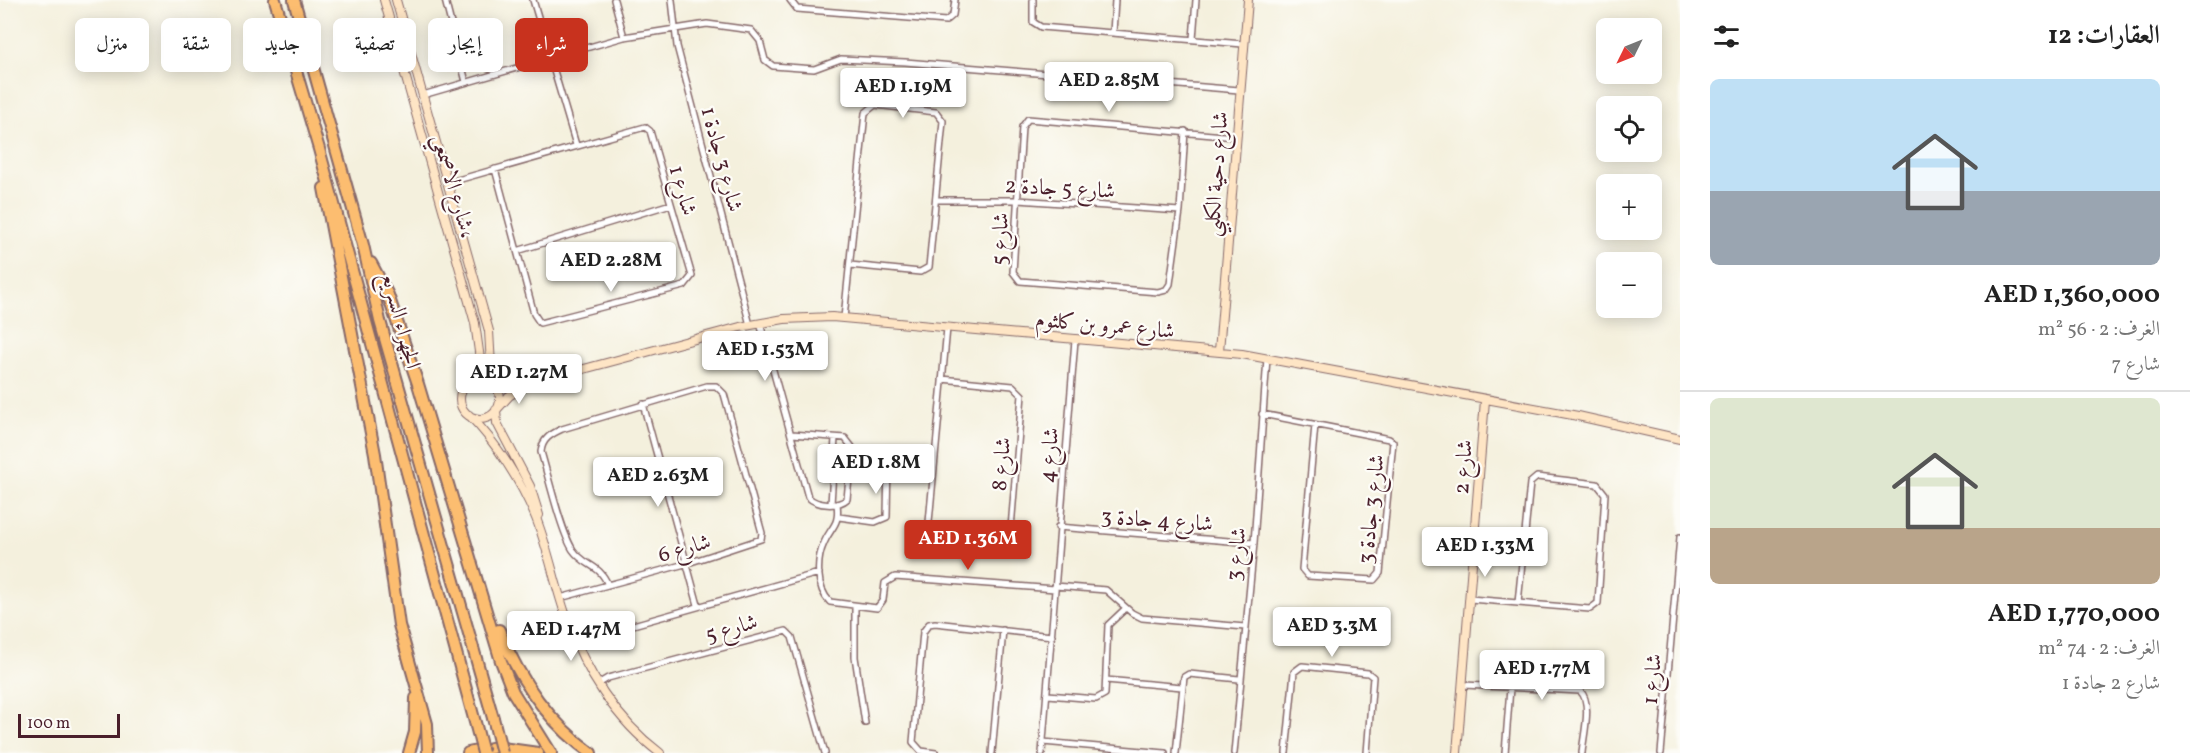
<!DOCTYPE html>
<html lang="ar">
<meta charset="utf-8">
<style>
body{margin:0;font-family:Vollkorn,Amiri,serif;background:#f6f6f6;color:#222;direction:rtl;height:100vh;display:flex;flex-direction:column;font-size:22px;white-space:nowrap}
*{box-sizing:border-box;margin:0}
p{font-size:20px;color:#767676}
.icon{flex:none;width:33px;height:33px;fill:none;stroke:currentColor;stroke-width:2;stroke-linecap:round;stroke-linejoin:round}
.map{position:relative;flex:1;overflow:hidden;direction:ltr}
.side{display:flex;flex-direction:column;background:#fff;width:510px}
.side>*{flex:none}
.hud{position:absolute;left:18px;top:18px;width:570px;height:54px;direction:rtl;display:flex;gap:12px}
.needle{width:39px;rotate:227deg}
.tools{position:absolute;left:1596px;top:18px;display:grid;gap:12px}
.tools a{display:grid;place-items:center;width:66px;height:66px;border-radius:9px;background:#fff;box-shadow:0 3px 15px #0003;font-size:30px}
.scale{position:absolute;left:18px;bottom:15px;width:102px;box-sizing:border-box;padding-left:6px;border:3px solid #4a1f2b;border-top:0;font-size:16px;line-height:21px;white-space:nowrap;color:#4a1f2b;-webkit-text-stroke:4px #fdfcf7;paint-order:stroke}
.price{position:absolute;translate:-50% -51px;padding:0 14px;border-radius:6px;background:#fff;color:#222;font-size:20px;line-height:39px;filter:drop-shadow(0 2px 3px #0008)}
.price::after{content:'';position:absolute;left:50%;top:36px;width:18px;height:14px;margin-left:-9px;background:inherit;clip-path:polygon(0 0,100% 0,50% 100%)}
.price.current{background:#c8321e;color:#fff}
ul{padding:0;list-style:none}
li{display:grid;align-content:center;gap:12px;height:318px;padding:0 30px}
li+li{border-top:2px solid #e0e0e0}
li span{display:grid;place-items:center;height:186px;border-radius:9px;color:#555}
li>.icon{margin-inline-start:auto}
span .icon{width:108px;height:108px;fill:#fffc;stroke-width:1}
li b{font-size:26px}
h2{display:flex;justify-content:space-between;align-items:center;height:72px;padding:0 30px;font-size:26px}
.chip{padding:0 21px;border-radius:9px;background:#fff;box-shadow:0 3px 15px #0003;font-size:21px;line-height:54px}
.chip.current{background:#c8321e;color:#fff}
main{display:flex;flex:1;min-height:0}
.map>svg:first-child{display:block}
</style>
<main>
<section class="side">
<h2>العقارات: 12<svg class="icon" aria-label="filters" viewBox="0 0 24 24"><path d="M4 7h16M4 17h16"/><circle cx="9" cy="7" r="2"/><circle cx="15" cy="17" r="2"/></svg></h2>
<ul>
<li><span style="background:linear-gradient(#bfe0f5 60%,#9aa5b1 0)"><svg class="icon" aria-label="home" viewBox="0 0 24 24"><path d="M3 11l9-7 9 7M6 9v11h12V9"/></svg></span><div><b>AED 1,360,000</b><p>الغرف: 2 · 56 m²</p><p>شارع 7</p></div></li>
<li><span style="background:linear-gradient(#dfe7d0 70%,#b9a48a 0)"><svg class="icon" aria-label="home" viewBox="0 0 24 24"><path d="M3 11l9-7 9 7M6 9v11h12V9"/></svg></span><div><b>AED 1,770,000</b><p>الغرف: 2 · 74 m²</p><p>شارع 2 جادة 1</p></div></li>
</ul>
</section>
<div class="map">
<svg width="1680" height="753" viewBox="0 0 1680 753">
<rect width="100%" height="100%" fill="#fdfcf7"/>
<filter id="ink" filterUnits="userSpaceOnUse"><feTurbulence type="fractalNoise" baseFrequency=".0167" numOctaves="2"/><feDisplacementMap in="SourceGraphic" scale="12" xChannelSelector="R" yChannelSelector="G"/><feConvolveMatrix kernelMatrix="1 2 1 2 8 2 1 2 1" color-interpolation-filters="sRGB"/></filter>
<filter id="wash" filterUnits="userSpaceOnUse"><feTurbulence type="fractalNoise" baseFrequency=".008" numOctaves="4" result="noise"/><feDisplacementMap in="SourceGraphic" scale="24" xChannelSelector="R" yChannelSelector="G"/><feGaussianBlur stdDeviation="1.35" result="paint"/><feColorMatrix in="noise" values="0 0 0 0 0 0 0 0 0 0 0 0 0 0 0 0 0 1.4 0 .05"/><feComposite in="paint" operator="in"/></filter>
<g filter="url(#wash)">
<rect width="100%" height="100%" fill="#f4f0dd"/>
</g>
<g filter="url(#ink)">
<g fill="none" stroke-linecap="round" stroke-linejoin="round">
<g stroke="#866869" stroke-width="8">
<path id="street" d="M445 0 466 82
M533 0 576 145
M614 0 624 37
M672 0 677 46 750 325
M790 0 797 9 946 21 953 15 955 0
M1033 0V22L1041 27 1243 44
M1113 33 1115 0
M1193 39 1196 0
M423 95 624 37 707 24 751 30 760 41 765 60 773 66 814 69 841 59 905 62 1239 90
M1185 131 1180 211 1170 284 1166 290 1158 292 1020 281 1013 272 1022 127 1028 119 1236 137
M447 183 645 127 650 131 692 276 684 286 540 323 534 314 495 169
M937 200H1018L1180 211
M517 251 671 204
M844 318 865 113 875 105 936 112 943 121 929 267 920 272 850 265
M760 323 808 497C817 506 838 507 847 499L852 447 845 438 792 434
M942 379 1013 386 1022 395 1011 528 1004 536 935 532 929 522 941 393 947 328
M643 404 698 605
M1262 414 1389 439 1393 442 1380 573 1374 580 1308 576 1302 569 1315 425
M831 504 835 438
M837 504C840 526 831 526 824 543 816 560 816 588 830 602L877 608 883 600 885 583 895 577 1055 589
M839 517 875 522 887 517 888 458H851
M1058 527 1254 543
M1055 586 1106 590 1132 613 1142 618 1245 627
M560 598 685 564 761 539 762 533 724 394 716 386H707L562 429C551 434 542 439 541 452 548 475 561 532 573 550 585 567 599 563 608 585
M1470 599 1590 609 1598 603 1605 494 1597 484 1537 477 1530 483 1518 603
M855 607V657L865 723
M576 641 819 573
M1106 680 1182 687
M598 684 608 678 786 631 792 637 825 753
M1464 685 1580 691C1593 702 1583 737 1582 753
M1048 695 1096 699 1105 694 1108 625 1126 608
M1043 742 1165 753
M936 753 921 751 913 742 923 632 929 624 935 623 1052 636
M992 753 1003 630
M1042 753 1075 340
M1176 753 1184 677 1189 674 1239 679
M1234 753 1254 543 1267 358
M1286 753 1294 672 1302 666 1368 673 1373 677 1367 753
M1505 753 1510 688
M1661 753 1680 537"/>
</g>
<g stroke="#866869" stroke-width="10">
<path id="secondary" d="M384 0 475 323 480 359 470 381
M396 0 489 331 492 383
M1219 351 1248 0
M460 399a20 20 0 1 1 40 0a20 20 0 1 1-40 0Z
M494 384 506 387 528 384 740 327 784 319 832 317 1242 354 1578 416 1680 439
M498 408 509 396 523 387
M496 410 497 423 530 486 539 515
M469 415C496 442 522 483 536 518 549 551 555 586 567 619 585 671 616 720 660 753
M1457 753 1485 400"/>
</g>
<g stroke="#866869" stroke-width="14">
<path id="highway" d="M275 0 319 149 476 726
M294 0 363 245 380 321 493 718
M324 188 375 454 399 625 427 724 428 753
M371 263 388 295 418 384 501 661 513 692 551 753
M499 630C519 679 548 722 591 753
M409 753 415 732 416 698
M468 753 496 747 538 753"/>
</g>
<use href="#street" stroke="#fff" stroke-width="5"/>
<use href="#secondary" stroke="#fee5c5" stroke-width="8"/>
<use href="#highway" stroke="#fcbd6f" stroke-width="10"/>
<g stroke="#866869" stroke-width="14" stroke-linecap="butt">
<path id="highway-bridge" d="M493 718 502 753
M476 726 483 753"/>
</g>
<use href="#highway-bridge" stroke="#fcbd6f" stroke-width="10"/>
</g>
</g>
<g text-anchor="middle" stroke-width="4.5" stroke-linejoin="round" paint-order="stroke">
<g font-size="22" fill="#4a1f2b" stroke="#fdfcf7">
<text transform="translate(723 159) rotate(75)" y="8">شارع 3 جادة 1</text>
<text transform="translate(1215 174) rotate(-86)" y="8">شارع دحية الكلبي</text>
<text transform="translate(455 186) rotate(74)" y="8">شارع الاصمعي،</text>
<text transform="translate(1060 187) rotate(3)" y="8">شارع 5 جادة 2</text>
<text transform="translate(684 190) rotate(74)" y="8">شارع 1</text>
<text transform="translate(999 239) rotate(-88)" y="8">شارع 5</text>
<text transform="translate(402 320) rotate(75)" y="8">الجهراء السريع</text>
<text transform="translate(1105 324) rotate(5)" y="8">شارع عمرو بن كلثوم</text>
<text transform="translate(1048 455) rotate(-85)" y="8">شارع 4</text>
<text transform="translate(1000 464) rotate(-85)" y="8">شارع 8</text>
<text transform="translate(1462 467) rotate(-86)" y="8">شارع 2</text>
<text transform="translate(1370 509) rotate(-84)" y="8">شارع 3 جادة 3</text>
<text transform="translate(1157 519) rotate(4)" y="8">شارع 4 جادة 3</text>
<text transform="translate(684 547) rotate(-16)" y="8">شارع 6</text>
<text transform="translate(1235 554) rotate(-84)" y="8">شارع 3</text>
<text transform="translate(731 627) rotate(-16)" y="8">شارع 5</text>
<text transform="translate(1651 679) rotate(-85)" y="8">شارع 1</text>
</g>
</g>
</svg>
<div class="tools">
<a><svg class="needle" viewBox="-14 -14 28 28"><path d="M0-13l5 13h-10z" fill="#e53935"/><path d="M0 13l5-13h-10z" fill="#767676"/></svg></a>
<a><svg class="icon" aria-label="locate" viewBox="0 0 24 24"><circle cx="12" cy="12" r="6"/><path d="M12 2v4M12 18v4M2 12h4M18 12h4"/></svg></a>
<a>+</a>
<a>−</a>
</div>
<div class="scale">100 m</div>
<b class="price" style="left:1109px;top:113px">AED 2.85M</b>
<b class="price" style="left:903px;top:119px">AED 1.19M</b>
<b class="price" style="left:611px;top:293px">AED 2.28M</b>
<b class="price" style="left:765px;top:382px">AED 1.53M</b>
<b class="price" style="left:519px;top:405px">AED 1.27M</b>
<b class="price" style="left:876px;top:495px">AED 1.8M</b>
<b class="price" style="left:658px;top:508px">AED 2.63M</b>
<b class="price current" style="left:968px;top:571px">AED 1.36M</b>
<b class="price" style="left:1485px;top:578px">AED 1.33M</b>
<b class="price" style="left:1332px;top:658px">AED 3.3M</b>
<b class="price" style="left:571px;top:662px">AED 1.47M</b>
<b class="price" style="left:1542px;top:701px">AED 1.77M</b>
<div class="hud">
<a class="chip current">شراء</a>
<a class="chip">إيجار</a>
<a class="chip">تصفية</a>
<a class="chip">جديد</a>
<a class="chip">شقة</a>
<a class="chip">منزل</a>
</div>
</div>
</main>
